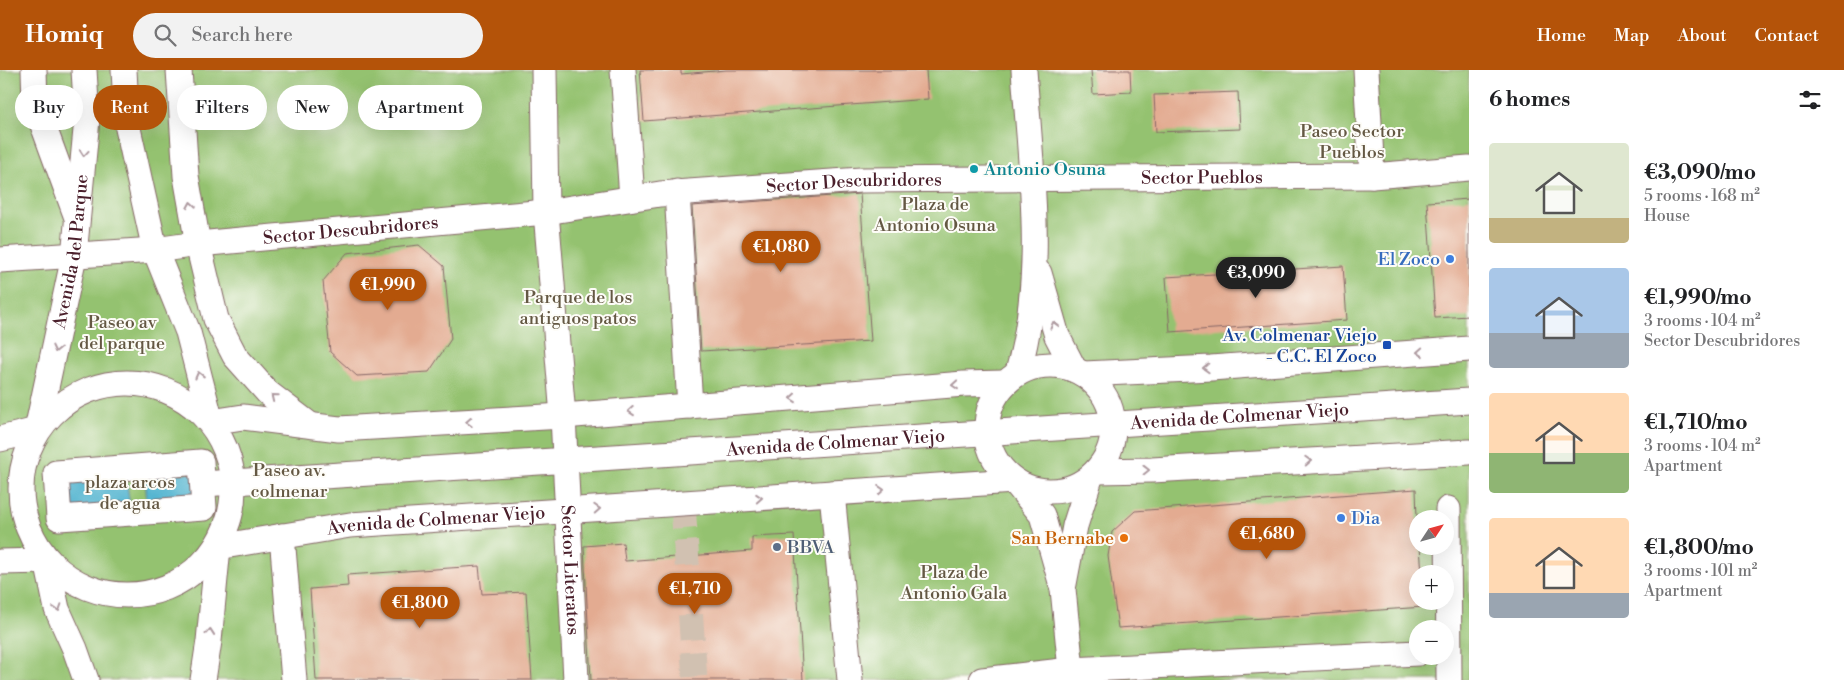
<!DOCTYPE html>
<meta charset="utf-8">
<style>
body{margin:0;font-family:"Libre Bodoni",serif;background:#f2f2f2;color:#202124;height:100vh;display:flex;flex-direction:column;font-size:19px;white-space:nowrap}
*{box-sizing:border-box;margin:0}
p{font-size:16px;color:#757577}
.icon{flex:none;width:28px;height:28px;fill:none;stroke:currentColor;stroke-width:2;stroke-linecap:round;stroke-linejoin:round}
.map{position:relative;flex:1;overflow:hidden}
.details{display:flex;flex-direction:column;background:#fff;width:375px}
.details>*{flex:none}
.hud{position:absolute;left:15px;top:15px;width:475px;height:45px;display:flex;gap:10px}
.needle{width:32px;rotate:54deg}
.buttons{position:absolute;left:1409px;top:440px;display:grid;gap:10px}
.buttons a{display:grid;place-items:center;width:45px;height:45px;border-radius:50%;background:#fff;box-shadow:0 5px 20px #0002;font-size:25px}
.price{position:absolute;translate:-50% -42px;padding:0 11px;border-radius:18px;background:#b45309;color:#fff;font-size:16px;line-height:32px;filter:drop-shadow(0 1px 2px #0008)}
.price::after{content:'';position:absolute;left:50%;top:30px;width:15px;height:11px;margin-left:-8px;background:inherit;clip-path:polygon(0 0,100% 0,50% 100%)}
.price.current{background:#222;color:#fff}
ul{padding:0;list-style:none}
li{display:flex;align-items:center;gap:15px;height:125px;padding:0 20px}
li span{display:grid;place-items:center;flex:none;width:140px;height:100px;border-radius:5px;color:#555}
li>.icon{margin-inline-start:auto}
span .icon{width:60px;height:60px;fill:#fffc;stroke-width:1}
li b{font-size:21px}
h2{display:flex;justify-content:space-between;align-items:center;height:60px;padding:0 20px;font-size:21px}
.tag{padding:0 18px;border-radius:22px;background:#fff;box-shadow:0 5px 20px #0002;font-size:18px;line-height:45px}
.tag.current{background:#b45309;color:#fff}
header{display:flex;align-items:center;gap:30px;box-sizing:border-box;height:70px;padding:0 25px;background:#b45309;color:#fff}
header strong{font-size:24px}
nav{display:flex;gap:28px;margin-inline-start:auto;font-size:18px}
.search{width:350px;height:45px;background:#f2f2f2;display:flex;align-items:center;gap:12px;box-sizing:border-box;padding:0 18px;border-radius:28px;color:#757577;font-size:19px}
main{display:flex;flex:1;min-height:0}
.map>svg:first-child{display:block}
</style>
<header>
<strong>Homiq</strong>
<div class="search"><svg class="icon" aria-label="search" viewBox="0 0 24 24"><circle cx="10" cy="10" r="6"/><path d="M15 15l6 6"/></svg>Search here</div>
<nav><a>Home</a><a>Map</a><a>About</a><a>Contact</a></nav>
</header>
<main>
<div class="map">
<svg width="1469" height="610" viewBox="0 0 1469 610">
<rect width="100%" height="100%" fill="#fdfcf7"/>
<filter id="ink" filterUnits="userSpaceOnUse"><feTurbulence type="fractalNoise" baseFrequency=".02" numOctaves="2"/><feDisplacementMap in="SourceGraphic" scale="10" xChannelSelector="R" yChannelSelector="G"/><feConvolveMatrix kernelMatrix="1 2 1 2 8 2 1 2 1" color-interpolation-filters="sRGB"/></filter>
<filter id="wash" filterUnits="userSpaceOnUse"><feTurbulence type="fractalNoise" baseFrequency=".0096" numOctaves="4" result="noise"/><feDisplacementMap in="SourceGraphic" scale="20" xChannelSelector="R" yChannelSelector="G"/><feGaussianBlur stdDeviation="1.12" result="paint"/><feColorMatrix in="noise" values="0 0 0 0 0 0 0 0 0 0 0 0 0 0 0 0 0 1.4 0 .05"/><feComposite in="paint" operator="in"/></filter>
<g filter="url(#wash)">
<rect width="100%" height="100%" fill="#f3ead3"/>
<path fill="#94c270" stroke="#6f704e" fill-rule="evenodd" d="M0 0H1469V610H0ZM1418 449H1445V476H1418ZM1418 504H1445V531H1418ZM1418 559H1445V586H1418Z"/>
<path fill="#51b4d0" stroke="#4e6a7e" d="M194 403 196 432 147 435 145 405Z
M126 406 130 437 67 441 63 412Z"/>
<g id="blocks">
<path fill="#e3ab91" d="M640 0H681V4L726 0H926L928 29 644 51Z
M1091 0H1130L1131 22 1093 24Z
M1238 22 1240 59 1156 62 1154 25Z
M860 124 871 271 701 281 692 136Z
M1469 129V246L1435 248 1427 132Z
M419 175 444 196 451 269 429 302 357 306 330 282 323 211 347 183Z
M1343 196 1347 250 1170 262 1166 207Z
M1416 419 1418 476H1420L1422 504H1418V531H1424V537L1118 558 1108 486 1112 462 1135 441Z
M794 465 803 610H591L584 476 623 473 625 491 752 481V467Z
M479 496 482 524 526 522 532 610H316L310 519 348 516 347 505Z"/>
</g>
</g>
<g filter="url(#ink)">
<use href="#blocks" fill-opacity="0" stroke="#856666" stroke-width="1"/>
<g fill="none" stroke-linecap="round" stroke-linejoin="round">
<path stroke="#d1c1b1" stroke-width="25" stroke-dasharray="25 12" stroke-linecap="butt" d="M683 434 695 610"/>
<g stroke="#856666" stroke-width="27">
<g id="minor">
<path d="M34 0 35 33 76 145"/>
<path d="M124 0 127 54 155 180 188 262 211 352"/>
<path d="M179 0 186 106 198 174 216 249 235 286 268 323 310 355"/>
<path id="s1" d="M544 0 546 142 563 346 576 610"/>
<path d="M623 0 632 128"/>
<path d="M1366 0 1372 106"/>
<path d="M677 122 690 336"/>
<path id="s2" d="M0 190 155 180 198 174 546 142 660 124 861 110 1372 106 1469 98"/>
<path d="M1039 203 1057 266 1074 299"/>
<circle cx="1050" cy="358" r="63"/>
<path d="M1018 302C1046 204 1031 101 1024 0"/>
<path d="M1084 304 1211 298 1469 279"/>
<circle cx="127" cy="419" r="106"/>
<path d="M211 352 243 347 339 359 563 346 964 314 1004 313"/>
<path id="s3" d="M37 360 74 186 87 49 84 0"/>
<path d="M0 369 37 360"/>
<path d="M201 392 204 438 59 448 56 403Z"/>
<path d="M1097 401 1152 400 1469 382"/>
<path d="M1014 411 1042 445 1063 519 1072 610"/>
<path id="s4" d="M203 414 1469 331"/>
<path d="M832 423 850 610"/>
<path d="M1448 439 1449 610"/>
<path d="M282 466 294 610"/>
<path id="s5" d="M218 477 350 455 1014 411"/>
<path d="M47 491 57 539 75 579 86 610"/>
<path d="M0 492 47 491"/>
<path d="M1064 514 1075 456 1090 408"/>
<path d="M203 610 209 571 218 477"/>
<path d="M982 610 1071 600 1418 583"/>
</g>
</g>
<use href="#minor" stroke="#fff" stroke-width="25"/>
</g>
<defs><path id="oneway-chevron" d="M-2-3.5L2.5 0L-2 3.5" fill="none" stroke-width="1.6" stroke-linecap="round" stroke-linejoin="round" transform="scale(1.25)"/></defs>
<g stroke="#ae9aa0">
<use href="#oneway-chevron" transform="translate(84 83) rotate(95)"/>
<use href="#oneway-chevron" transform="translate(191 135) rotate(-100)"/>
<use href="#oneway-chevron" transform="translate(1054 255) rotate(-107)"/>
<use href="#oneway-chevron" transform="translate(56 279) rotate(103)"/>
<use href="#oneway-chevron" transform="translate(1420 282) rotate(176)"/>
<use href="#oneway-chevron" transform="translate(1206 298) rotate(178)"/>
<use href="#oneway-chevron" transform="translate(199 305) rotate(-104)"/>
<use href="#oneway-chevron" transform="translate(955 315) rotate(175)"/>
<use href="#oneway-chevron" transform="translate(274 327) rotate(-141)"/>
<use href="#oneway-chevron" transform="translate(793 328) rotate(175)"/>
<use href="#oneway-chevron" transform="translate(631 341) rotate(175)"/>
<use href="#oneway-chevron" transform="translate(469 352) rotate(177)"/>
<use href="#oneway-chevron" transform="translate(1308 391) rotate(-3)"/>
<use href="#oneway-chevron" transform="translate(1146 400) rotate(-1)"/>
<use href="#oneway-chevron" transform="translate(881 420) rotate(-4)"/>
<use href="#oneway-chevron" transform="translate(759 428) rotate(-4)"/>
<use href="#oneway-chevron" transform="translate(597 439) rotate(-3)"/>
<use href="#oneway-chevron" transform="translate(58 538) rotate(72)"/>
<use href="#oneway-chevron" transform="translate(210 562) rotate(-85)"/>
</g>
</g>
<circle fill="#0f9aa8" stroke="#fdfcf7" stroke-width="2" cx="974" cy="99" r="5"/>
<g fill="#3f7fe0" stroke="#fdfcf7" stroke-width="2">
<circle cx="1450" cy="189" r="5"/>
<circle cx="1341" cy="448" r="5"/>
</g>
<rect fill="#1a4fb4" stroke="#fdfcf7" stroke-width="2" x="1382" y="270" width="10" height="10" rx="2.5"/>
<circle fill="#e8710a" stroke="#fdfcf7" stroke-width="2" cx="1124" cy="468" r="5"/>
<circle fill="#5c6f8a" stroke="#fdfcf7" stroke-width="2" cx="777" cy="477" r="5"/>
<g text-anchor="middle" stroke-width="4" stroke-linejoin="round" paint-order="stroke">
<g font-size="18" fill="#645843" stroke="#fdfcf7">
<text x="1352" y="67">Paseo Sector<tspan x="1352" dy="21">Pueblos</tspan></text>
<text x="935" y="140">Plaza de<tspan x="935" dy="21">Antonio Osuna</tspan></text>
<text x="578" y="233">Parque de los<tspan x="578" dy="21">antiguos patos</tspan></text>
<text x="122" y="258">Paseo av<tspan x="122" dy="21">del parque</tspan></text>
<text x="289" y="406">Paseo av.<tspan x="289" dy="21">colmenar</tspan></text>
<text x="130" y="418">plaza arcos<tspan x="130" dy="21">de agua</tspan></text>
<text x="954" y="508">Plaza de<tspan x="954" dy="21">Antonio Gala</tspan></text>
</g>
<g font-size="18" fill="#0d838f" stroke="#fdfcf7" text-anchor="start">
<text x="984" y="105">Antonio Osuna</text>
</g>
<g font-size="18" fill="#4a1f2b" stroke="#fdfcf7">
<text dy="6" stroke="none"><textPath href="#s2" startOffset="1206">Sector Pueblos</textPath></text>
<text dy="6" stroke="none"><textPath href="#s2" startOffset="858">Sector Descubridores</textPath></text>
<text dy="6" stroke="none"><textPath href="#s2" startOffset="352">Sector Descubridores</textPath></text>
<text dy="6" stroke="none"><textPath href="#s3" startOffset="182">Avenida del Parque</textPath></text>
<text dy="6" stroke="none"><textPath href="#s4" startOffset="1039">Avenida de Colmenar Viejo</textPath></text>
<text dy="6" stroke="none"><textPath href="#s4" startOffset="634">Avenida de Colmenar Viejo</textPath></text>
<text dy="6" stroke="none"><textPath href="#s5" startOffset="220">Avenida de Colmenar Viejo</textPath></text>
<text dy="6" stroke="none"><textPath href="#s1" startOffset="501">Sector Literatos</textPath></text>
</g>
<g font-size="18" fill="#366cbe" stroke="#fdfcf7" text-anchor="end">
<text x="1440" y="195">El Zoco</text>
<text x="1351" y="454" text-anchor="start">Dia</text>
</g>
<g font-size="18" fill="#164399" stroke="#fdfcf7" text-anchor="end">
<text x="1377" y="271">Av. Colmenar Viejo<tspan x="1377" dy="21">- C.C. El Zoco</tspan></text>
</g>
<g font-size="18" fill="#c56008" stroke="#fdfcf7" text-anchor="end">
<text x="1114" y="474">San Bernabe</text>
</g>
<g font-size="18" fill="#4e5e75" stroke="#fdfcf7" text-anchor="start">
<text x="787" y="483">BBVA</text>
</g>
</g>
</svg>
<div class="buttons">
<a><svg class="needle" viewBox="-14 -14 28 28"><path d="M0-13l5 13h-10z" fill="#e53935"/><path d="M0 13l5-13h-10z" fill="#757577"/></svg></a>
<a>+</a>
<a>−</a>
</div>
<b class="price" style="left:781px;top:203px">€1,080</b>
<b class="price current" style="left:1256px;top:229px">€3,090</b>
<b class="price" style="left:388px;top:241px">€1,990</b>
<b class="price" style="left:1267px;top:490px">€1,680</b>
<b class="price" style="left:695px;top:545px">€1,710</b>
<b class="price" style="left:420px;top:559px">€1,800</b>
<div class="hud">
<a class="tag">Buy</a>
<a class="tag current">Rent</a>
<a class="tag">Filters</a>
<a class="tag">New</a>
<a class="tag">Apartment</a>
</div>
</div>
<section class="details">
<h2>6 homes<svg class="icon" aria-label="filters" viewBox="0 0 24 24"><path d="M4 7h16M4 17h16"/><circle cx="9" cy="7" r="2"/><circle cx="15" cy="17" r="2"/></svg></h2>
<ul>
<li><span style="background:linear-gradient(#dfe7d0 75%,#c2b280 0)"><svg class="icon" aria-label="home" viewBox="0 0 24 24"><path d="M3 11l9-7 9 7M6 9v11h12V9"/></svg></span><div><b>€3,090/mo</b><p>5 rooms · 168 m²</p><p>House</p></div></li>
<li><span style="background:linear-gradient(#a9c7e8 65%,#9aa5b1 0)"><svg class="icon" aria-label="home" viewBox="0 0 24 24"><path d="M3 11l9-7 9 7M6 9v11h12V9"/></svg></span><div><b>€1,990/mo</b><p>3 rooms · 104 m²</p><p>Sector Descubridores</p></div></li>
<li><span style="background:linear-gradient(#ffd9b3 60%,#8fb573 0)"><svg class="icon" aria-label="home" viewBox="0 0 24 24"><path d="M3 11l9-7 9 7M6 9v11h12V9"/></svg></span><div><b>€1,710/mo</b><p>3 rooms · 104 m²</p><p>Apartment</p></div></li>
<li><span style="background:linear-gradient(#ffd9b3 75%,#9aa5b1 0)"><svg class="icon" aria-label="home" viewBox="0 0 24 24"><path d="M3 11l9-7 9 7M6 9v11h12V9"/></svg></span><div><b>€1,800/mo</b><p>3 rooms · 101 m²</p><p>Apartment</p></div></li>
</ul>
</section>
</main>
